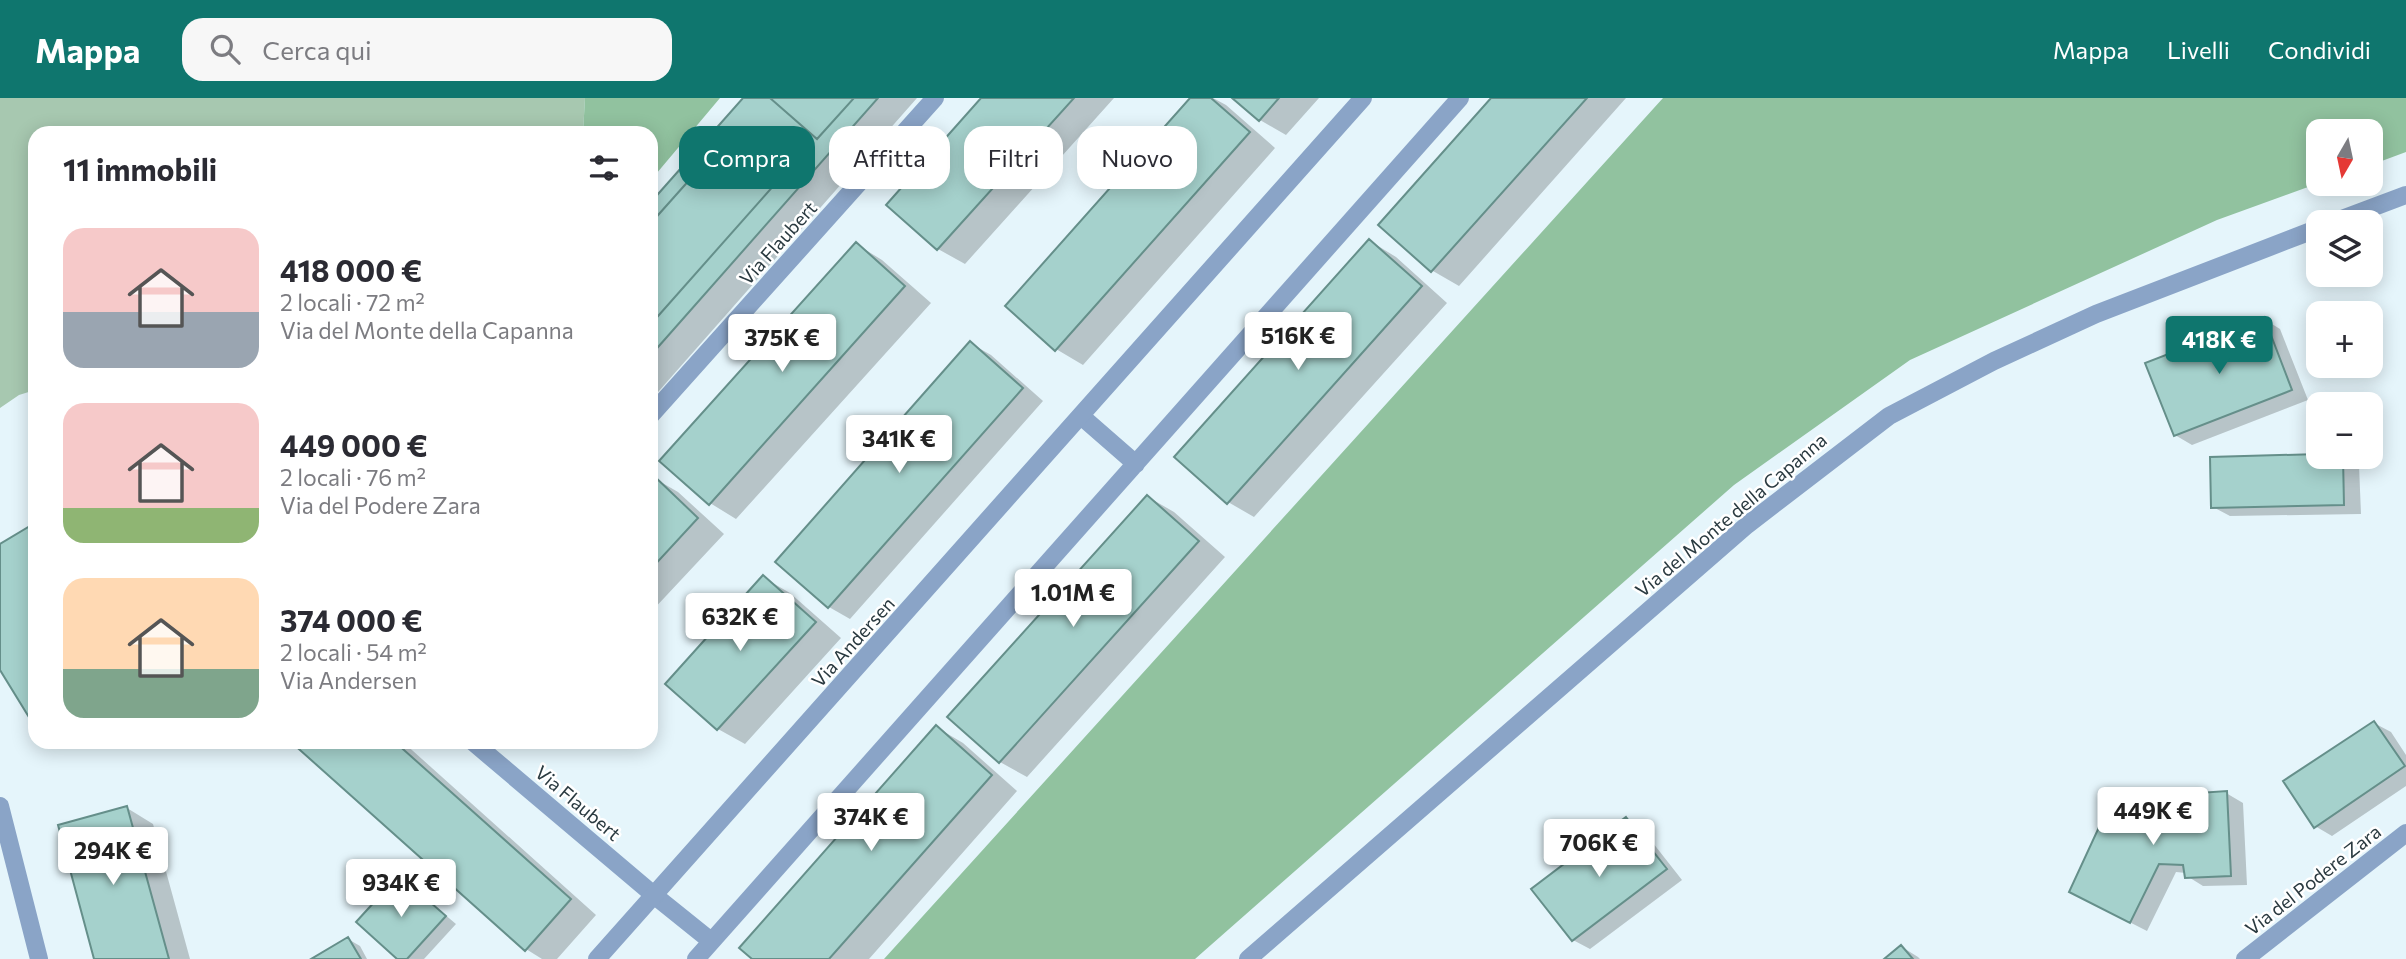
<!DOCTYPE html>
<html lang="it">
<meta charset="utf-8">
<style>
body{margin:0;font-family:Commissioner,sans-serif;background:#f7f7f7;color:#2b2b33;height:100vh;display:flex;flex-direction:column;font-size:26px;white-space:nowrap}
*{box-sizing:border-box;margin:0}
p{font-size:23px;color:#7c7c81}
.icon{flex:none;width:38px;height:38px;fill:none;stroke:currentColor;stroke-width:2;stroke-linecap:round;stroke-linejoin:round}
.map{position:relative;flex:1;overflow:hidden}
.panel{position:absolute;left:28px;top:28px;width:630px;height:623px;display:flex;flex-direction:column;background:#fff;border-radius:21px;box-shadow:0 4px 18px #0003}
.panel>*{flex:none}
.hud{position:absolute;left:679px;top:28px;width:665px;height:63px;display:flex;gap:14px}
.needle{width:46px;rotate:189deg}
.buttons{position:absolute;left:2306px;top:21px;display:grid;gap:14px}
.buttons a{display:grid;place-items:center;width:77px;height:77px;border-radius:14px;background:#fff;box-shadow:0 4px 18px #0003;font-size:35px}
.price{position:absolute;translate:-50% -60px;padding:0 16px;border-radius:7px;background:#fff;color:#222;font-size:23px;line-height:46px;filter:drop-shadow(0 2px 4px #0008)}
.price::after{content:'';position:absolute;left:50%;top:42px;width:21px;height:16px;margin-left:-10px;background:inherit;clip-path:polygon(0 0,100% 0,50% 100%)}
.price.active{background:#0f766e;color:#fff}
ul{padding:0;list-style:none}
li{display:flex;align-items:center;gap:21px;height:175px;padding:0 35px}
li span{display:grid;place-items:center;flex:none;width:196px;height:140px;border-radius:21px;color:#555}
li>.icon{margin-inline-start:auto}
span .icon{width:84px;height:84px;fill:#fffc;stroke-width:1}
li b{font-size:30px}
h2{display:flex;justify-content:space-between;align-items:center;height:84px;padding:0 35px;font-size:30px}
.tag{padding:0 24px;border-radius:21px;background:#fff;box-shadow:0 4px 18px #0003;font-size:24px;line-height:63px}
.tag.active{background:#0f766e;color:#fff}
header{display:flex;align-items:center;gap:42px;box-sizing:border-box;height:98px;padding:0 35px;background:#0f766e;color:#fff}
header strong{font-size:33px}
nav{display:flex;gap:38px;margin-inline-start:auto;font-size:24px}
.search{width:490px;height:63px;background:#f7f7f7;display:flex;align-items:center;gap:18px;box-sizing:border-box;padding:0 24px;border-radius:21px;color:#7c7c81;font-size:26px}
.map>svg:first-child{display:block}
</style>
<header>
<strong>Mappa</strong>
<div class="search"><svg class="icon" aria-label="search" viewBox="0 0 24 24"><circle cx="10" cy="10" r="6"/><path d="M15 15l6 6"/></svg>Cerca qui</div>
<nav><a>Mappa</a><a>Livelli</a><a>Condividi</a></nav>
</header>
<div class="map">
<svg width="2406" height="861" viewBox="0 0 2406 861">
<rect width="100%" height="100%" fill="#e5f5fb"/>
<path fill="#a7c8b0" d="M0 0H585L583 35H35V292L19 297 0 310Z"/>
<path fill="#91c29f" d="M585 0H720L651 82V35H583Z
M1663 0H2406V54L2371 67V33H2319V85L2217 122 1910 262 1734 387 1195 861H884Z"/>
<path fill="#0003" d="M745 0H917L651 302V107Z
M984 0H1114L965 166 938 151 889 106Z
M1192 0H1213L1226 7 1275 50 1083 267 1056 251Z
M1235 0H1319L1286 37 1260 22Z
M1493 0H1626L1459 188 1433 173 1380 127Z
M1370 143 1396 159 1447 205 1254 419 1228 404Z
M856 146 882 162 931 205 736 421 710 405Z
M2264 221 2280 231 2308 302 2192 347 2175 337Z
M970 245 991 257 1043 303 850 521 829 509Z
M2319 359H2345L2359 367 2361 416 2230 418 2213 409Z
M652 379 678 394 724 436 651 514Z
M1148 399 1174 414 1225 459 1027 679 1000 664 949 618Z
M764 480 790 495 841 540 745 646 718 631Z
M2374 625 2391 634 2406 657V688L2332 738 2315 728Z
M936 629 963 645 1017 693 869 861H754Z
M294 644H403L596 817 557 861H542L526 851Z
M2226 695 2243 705 2247 787 2203 788 2187 778 2186 775 2176 774 2147 833 2088 803Z
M127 710 153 726 190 861H96Z
M1626 721 1642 731 1682 782 1590 851 1573 842Z
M400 779 456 826 424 861H400Z
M348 841 360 848 367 861H315Z
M1902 849 1918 859 1920 861H1887Z"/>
<path fill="#a5d1cc" stroke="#658f8a" stroke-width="2" d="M743 0H878L651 257V104Z
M770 0H854L817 41Z
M981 0H1074L937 152 886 107Z
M1190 0H1211L1250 34 1055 253 1005 208Z
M1232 0H1279L1259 23Z
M1491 0H1587L1431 174 1378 127Z
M733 33 783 77 651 226V125Z
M1369 141 1422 188 1227 406 1174 359Z
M856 144 905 188 709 407 659 363Z
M2264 219 2292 292 2174 338 2145 265Z
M970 243 1023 290 828 510 775 464Z
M2319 356V359H2343L2344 407 2211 410 2210 359Z
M652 376 698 420 651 471V377Z
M1147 397 1199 443 999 665 947 619Z
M35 425V629L0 572V446Z
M763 477 816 524 717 632 665 586Z
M2374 623 2405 668 2314 730 2283 683Z
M936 627 992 677 829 861H752L739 850Z
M291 644H395L571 801 525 853Z
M2227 693 2231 778 2185 780 2183 767 2159 766 2130 825 2069 794 2112 701Z
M127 708 169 861H94L58 727Z
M1626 719 1667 771 1572 843 1531 791Z
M399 777 446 818 407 861H397L356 824Z
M348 839 361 861H311Z
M1901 847 1913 861H1884Z"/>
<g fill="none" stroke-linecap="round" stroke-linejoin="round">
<path stroke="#8aa4c7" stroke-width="18" d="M1081 318 1136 366
M655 798 711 843
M696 861 1460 0"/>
<path stroke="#8aa4c7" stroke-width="18" d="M2334 124 2406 97
M651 317 935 0
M473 644 655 798
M0 708 39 861
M1248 861 1747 427 1889 318 1994 263 2096 216 2319 130
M2245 861 2406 735"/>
<path stroke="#8aa4c7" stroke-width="18" d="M597 861 1363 0"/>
</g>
<g text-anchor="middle" stroke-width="5" stroke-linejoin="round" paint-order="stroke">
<g font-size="19" fill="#2a3a40" stroke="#fff">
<text transform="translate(778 145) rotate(-48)" y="7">Via Flaubert</text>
<text transform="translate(1731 417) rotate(-40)" y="7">Via del Monte della Capanna</text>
<text transform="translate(853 544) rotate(-48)" y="7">Via Andersen</text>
<text transform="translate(578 705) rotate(40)" y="7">Via Flaubert</text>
<text transform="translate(2313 782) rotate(-38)" y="7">Via del Podere Zara</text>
</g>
</g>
</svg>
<div class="buttons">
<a><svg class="needle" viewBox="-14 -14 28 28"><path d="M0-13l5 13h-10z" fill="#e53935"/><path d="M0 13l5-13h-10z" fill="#7c7c81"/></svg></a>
<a><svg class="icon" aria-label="layers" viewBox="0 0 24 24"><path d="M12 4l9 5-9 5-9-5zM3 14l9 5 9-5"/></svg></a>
<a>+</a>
<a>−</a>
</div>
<b class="price" style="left:1298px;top:274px">516K €</b>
<b class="price" style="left:782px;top:276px">375K €</b>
<b class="price active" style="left:2219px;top:278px">418K €</b>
<b class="price" style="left:899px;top:377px">341K €</b>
<b class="price" style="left:1073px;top:531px">1.01M €</b>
<b class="price" style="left:740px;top:555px">632K €</b>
<b class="price" style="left:2153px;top:749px">449K €</b>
<b class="price" style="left:871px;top:755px">374K €</b>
<b class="price" style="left:1599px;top:781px">706K €</b>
<b class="price" style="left:113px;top:789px">294K €</b>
<b class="price" style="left:401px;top:821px">934K €</b>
<div class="hud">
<a class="tag active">Compra</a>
<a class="tag">Affitta</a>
<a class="tag">Filtri</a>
<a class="tag">Nuovo</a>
</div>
<section class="panel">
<h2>11 immobili<svg class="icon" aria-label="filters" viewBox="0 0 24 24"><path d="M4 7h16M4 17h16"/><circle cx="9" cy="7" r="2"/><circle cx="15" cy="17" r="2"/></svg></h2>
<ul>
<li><span style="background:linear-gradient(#f6c9c9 60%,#9aa5b1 0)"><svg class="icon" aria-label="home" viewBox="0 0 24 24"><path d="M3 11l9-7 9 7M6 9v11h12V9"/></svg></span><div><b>418 000 €</b><p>2 locali · 72 m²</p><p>Via del Monte della Capanna</p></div></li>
<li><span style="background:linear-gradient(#f6c9c9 75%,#8fb573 0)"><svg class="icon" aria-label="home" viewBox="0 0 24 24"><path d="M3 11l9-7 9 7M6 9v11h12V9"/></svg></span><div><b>449 000 €</b><p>2 locali · 76 m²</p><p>Via del Podere Zara</p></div></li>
<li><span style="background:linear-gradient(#ffd9b3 65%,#7fa58c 0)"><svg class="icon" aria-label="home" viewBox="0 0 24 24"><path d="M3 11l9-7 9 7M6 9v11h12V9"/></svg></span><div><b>374 000 €</b><p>2 locali · 54 m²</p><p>Via Andersen</p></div></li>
</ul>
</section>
</div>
